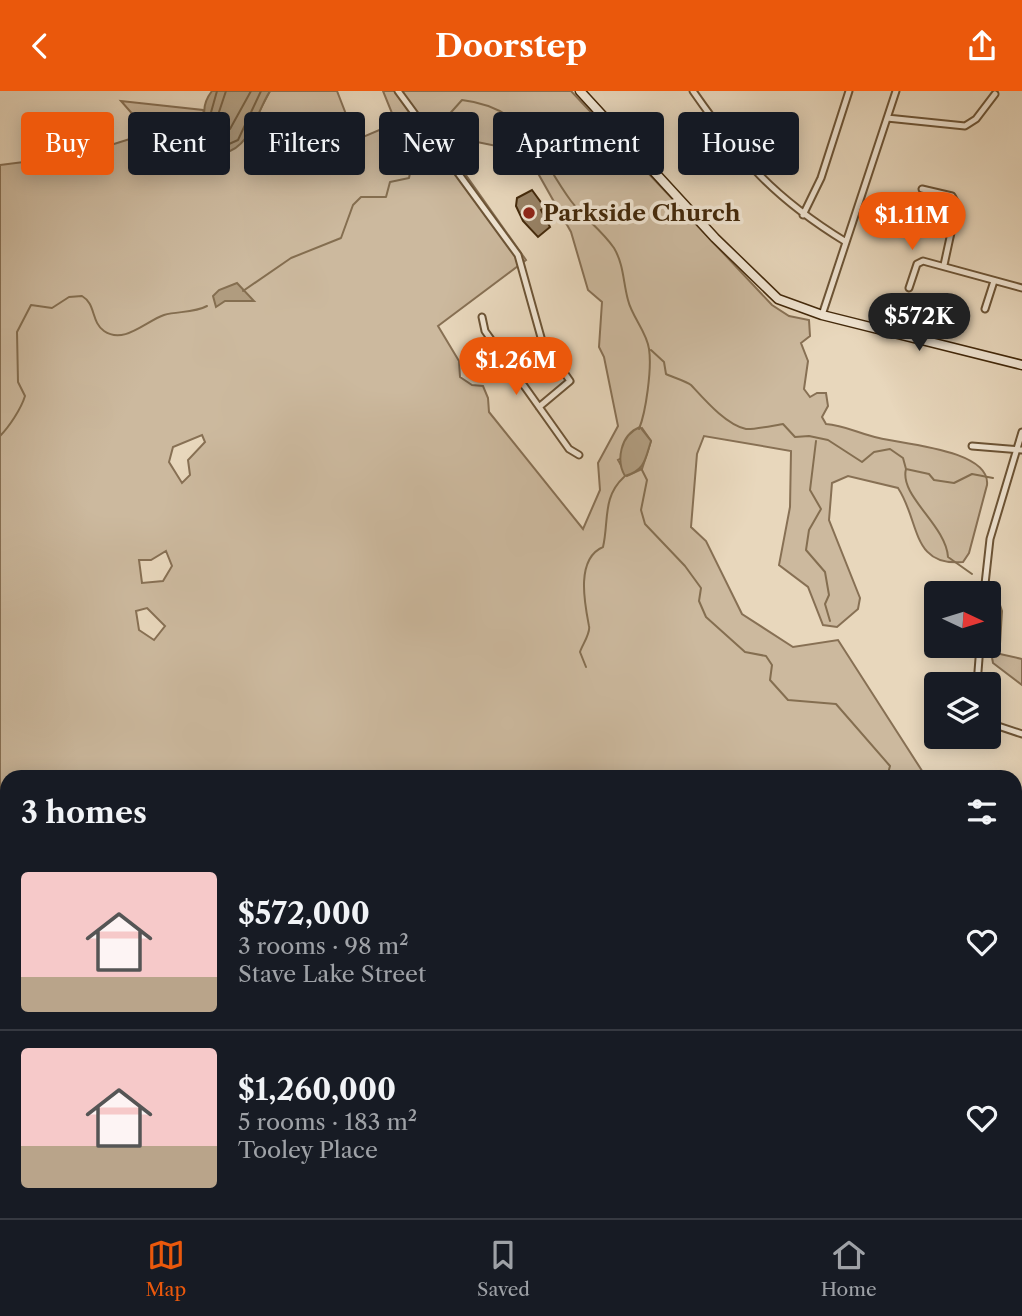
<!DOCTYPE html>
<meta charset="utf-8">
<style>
body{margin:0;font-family:"Libre Caslon Text",serif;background:#242831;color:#f1f3f6;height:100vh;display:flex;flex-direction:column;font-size:26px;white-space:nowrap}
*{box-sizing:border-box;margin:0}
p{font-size:23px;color:#9ea1a6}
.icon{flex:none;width:38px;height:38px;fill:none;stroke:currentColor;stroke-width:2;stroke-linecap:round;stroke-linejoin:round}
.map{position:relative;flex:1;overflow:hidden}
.sheet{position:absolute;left:0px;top:679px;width:1022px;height:448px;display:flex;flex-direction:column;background:#171b24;border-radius:21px 21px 0 0;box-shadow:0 4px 18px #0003}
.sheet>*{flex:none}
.banner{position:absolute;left:21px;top:21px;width:980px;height:63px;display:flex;gap:14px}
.needle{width:46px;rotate:94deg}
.tools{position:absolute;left:924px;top:490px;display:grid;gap:14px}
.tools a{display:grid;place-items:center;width:77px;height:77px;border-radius:7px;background:#171b24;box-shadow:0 4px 18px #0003;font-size:35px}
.price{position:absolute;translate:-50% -60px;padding:0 16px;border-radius:24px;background:#ea580c;color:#fff;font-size:23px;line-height:46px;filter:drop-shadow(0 2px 4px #0008)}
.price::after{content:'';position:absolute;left:50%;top:42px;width:21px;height:16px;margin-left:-10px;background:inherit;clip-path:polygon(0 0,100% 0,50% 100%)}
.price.selected{background:#222;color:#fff}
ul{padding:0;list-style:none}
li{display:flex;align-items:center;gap:21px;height:175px;padding:0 21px}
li+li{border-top:2px solid #363941}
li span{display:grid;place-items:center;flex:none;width:196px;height:140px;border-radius:7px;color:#555}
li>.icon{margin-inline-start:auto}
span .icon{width:84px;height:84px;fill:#fffc;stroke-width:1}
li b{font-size:30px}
h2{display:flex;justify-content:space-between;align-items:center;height:84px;padding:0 21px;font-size:30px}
.tag{padding:0 24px;border-radius:7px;background:#171b24;box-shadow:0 4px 18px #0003;font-size:24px;line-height:63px}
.tag.selected{background:#ea580c;color:#fff}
header{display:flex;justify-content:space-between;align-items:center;height:91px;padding:0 21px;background:#ea580c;color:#fff;font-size:32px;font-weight:700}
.tabs{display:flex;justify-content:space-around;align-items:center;height:98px;border-top:2px solid #363941;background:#171b24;font-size:19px;color:#9ea1a6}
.tabs a{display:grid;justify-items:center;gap:4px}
.tabs .selected{color:#ea580c}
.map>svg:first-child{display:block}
</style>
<header><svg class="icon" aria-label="back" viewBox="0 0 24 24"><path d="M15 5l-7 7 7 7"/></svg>Doorstep<svg class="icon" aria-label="share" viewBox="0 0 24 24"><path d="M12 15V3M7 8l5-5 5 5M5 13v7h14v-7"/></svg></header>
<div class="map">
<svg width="1022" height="1127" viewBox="0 0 1022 1127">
<rect width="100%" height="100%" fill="#e8d7bc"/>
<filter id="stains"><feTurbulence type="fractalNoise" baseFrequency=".00286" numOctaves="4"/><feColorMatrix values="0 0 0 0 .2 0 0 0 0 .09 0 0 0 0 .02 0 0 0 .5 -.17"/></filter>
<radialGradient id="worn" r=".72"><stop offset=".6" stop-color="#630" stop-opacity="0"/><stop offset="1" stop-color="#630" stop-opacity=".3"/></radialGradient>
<path fill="#ccb99e" stroke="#877054" stroke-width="2" fill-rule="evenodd" d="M270 0H337L356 49 396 32 383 0H571L772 214 789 225 809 229 810 245 801 252 808 270 804 298 810 306 817 302H826L828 315 822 326 826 333C844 334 860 343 879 347 903 353 991 359 987 394L969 462 963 471C911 476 920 430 898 397L848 385 832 392 829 429 860 507 858 518 837 536 823 534 808 496 779 474 790 416 791 360 704 345 697 363 691 436 706 450 742 523 793 556 838 549 926 686H159L157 682 155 686H7V791L0 783V74L79 64 149 42 121 10 203 19 210 39 224 61 253 32ZM477 51 526 61 571 141 588 199 602 211 599 256 604 266 618 335 598 372 600 399 583 438 489 321 488 307 483 295 472 294 460 286 459 270 438 235 526 169 456 70 462 58ZM642 337 651 350 642 378 627 385 618 369 622 367C624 348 624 348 642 337ZM202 344 205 351 188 369 190 384 182 392 169 371 173 356ZM166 460 172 475 163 490 142 492 139 469H151ZM147 517 165 535 154 549 139 539 136 520Z
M991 561 1022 568V594L993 572Z
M1015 891 1022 895V1050L1015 1053Z
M1015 1098 1022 1116V1127H710L691 1120H1015Z"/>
<path fill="#b09c7f" stroke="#846e50" stroke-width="2" d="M212 0H270C256 22 251 56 224 62 211 40 194 23 212 0Z
M237 192 254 210H225L216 216 213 205 219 199Z
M640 336 651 350C645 369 645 379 625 385 616 370 620 344 640 336Z
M0 1024 7 1034V1120H54L58 1127H0Z"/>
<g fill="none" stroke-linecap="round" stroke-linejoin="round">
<path stroke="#796244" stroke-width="2" d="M217 0 210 25 229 53 238 49 261 0
M226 0 219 21 230 38 251 0"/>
<path stroke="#846e50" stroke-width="2" d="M437 37 462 9C530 17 536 63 571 110 583 126 602 139 614 157 624 174 623 191 628 209 632 226 647 241 649 258 652 277 646 321 639 338
M243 200 291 167 341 147 353 114 361 106H386L390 91 409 87 410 82 392 73 390 65 400 63 416 67 422 61 424 47
M651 259 664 271 666 283C672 286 686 290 691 294 704 308 726 334 746 338 752 339 776 334 783 333L795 346 809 345 828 349 862 371 874 361 890 358 903 367 906 378 929 383 934 389 954 392 972 383 993 387
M0 345C9 336 21 318 25 305L18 291 17 241 31 214 52 217 69 206 82 205C96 213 91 231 104 240 124 254 146 230 164 224 178 220 194 222 207 215
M816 350 810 399 821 418 809 439 806 459 825 481 829 504 825 513 830 530
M641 377 647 389 641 419 645 433 685 475 701 497 699 510 706 526 745 561 766 565 772 574 770 589 788 609 836 613 890 675 887 686
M906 378C899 405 946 434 948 466L972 483
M995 556 1000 553 1002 520 996 502
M586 576 580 561C582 554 591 542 589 535 585 514 575 468 603 456 609 431 602 406 624 386"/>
</g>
<path fill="#988367" stroke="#42280a" stroke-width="2" d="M532 99 545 117 541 119 550 136 538 146 523 130 516 115 517 107Z"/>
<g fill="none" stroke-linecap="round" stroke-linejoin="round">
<g stroke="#6c5436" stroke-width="9">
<path id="street" d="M398 0 518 164 542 250 570 290 539 316
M693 0C741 69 774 107 846 151
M887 27 965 35 976 28 995 3
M922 98 952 105 957 114 944 174
M803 124 821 87 849 0
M909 197 917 173 923 170 1022 197
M985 218 994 190
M822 224 896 0
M482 226 485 240 569 358 579 364
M972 355 1022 359
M984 502 990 448 1022 341
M977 593 980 555
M989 632 1022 643
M292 1120 297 1127
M420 1120 426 1127
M532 1120 537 1127"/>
</g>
<g stroke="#42280a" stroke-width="11">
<path id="secondary" d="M580 0 715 147 778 208 822 224 1022 274"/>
</g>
<g stroke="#42280a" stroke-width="12">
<path id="primary" d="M0 926 7 937
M133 1120 138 1127"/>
</g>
<use href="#street" stroke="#f0e5d3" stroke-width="5"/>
<use href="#secondary" stroke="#f0e5d3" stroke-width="8"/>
<use href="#primary" stroke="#e8d7bc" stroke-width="9"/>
<path stroke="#42280a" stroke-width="2" stroke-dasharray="12 12" stroke-linecap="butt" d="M0 964 7 974
M105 1120 110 1127"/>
</g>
<circle fill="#8f2418" stroke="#f0e5d3" stroke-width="2.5" cx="529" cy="122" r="7"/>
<g text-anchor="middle" stroke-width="7" stroke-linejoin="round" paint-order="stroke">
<g font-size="23" font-weight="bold" fill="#42280a" stroke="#f0e5d3" text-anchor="start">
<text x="543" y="130">Parkside Church</text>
</g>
</g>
<rect width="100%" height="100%" filter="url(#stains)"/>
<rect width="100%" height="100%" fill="url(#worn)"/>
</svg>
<div class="tools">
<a><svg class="needle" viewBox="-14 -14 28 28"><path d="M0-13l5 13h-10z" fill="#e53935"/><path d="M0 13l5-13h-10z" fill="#9ea1a6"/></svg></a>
<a><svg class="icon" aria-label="layers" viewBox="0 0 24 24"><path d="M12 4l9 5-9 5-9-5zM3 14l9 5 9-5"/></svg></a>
</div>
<b class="price" style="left:912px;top:161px">$1.11M</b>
<b class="price selected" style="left:919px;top:262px">$572K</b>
<b class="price" style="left:516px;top:306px">$1.26M</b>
<div class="banner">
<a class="tag selected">Buy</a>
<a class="tag">Rent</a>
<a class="tag">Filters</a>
<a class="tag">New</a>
<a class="tag">Apartment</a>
<a class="tag">House</a>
</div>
<section class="sheet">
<h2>3 homes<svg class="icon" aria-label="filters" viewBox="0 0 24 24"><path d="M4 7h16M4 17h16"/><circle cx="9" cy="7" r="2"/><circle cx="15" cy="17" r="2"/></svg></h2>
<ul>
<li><span style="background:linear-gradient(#f6c9c9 75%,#b9a48a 0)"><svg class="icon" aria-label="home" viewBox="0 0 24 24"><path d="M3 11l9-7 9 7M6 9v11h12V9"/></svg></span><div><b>$572,000</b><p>3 rooms · 98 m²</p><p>Stave Lake Street</p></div><svg class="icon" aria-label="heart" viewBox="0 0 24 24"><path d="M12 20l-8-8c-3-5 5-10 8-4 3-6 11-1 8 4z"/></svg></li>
<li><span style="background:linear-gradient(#f6c9c9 70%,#b9a48a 0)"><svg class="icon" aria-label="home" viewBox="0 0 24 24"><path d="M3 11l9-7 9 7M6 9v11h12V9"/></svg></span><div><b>$1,260,000</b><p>5 rooms · 183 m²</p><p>Tooley Place</p></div><svg class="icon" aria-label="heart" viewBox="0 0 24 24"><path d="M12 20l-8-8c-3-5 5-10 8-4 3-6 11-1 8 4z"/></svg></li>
</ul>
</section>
</div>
<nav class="tabs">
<a class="selected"><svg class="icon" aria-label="map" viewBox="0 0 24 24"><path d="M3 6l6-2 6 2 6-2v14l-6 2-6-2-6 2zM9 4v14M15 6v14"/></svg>Map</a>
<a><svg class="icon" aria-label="saved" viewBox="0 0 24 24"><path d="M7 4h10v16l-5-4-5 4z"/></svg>Saved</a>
<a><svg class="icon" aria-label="home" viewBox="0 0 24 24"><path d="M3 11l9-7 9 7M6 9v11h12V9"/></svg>Home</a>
</nav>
